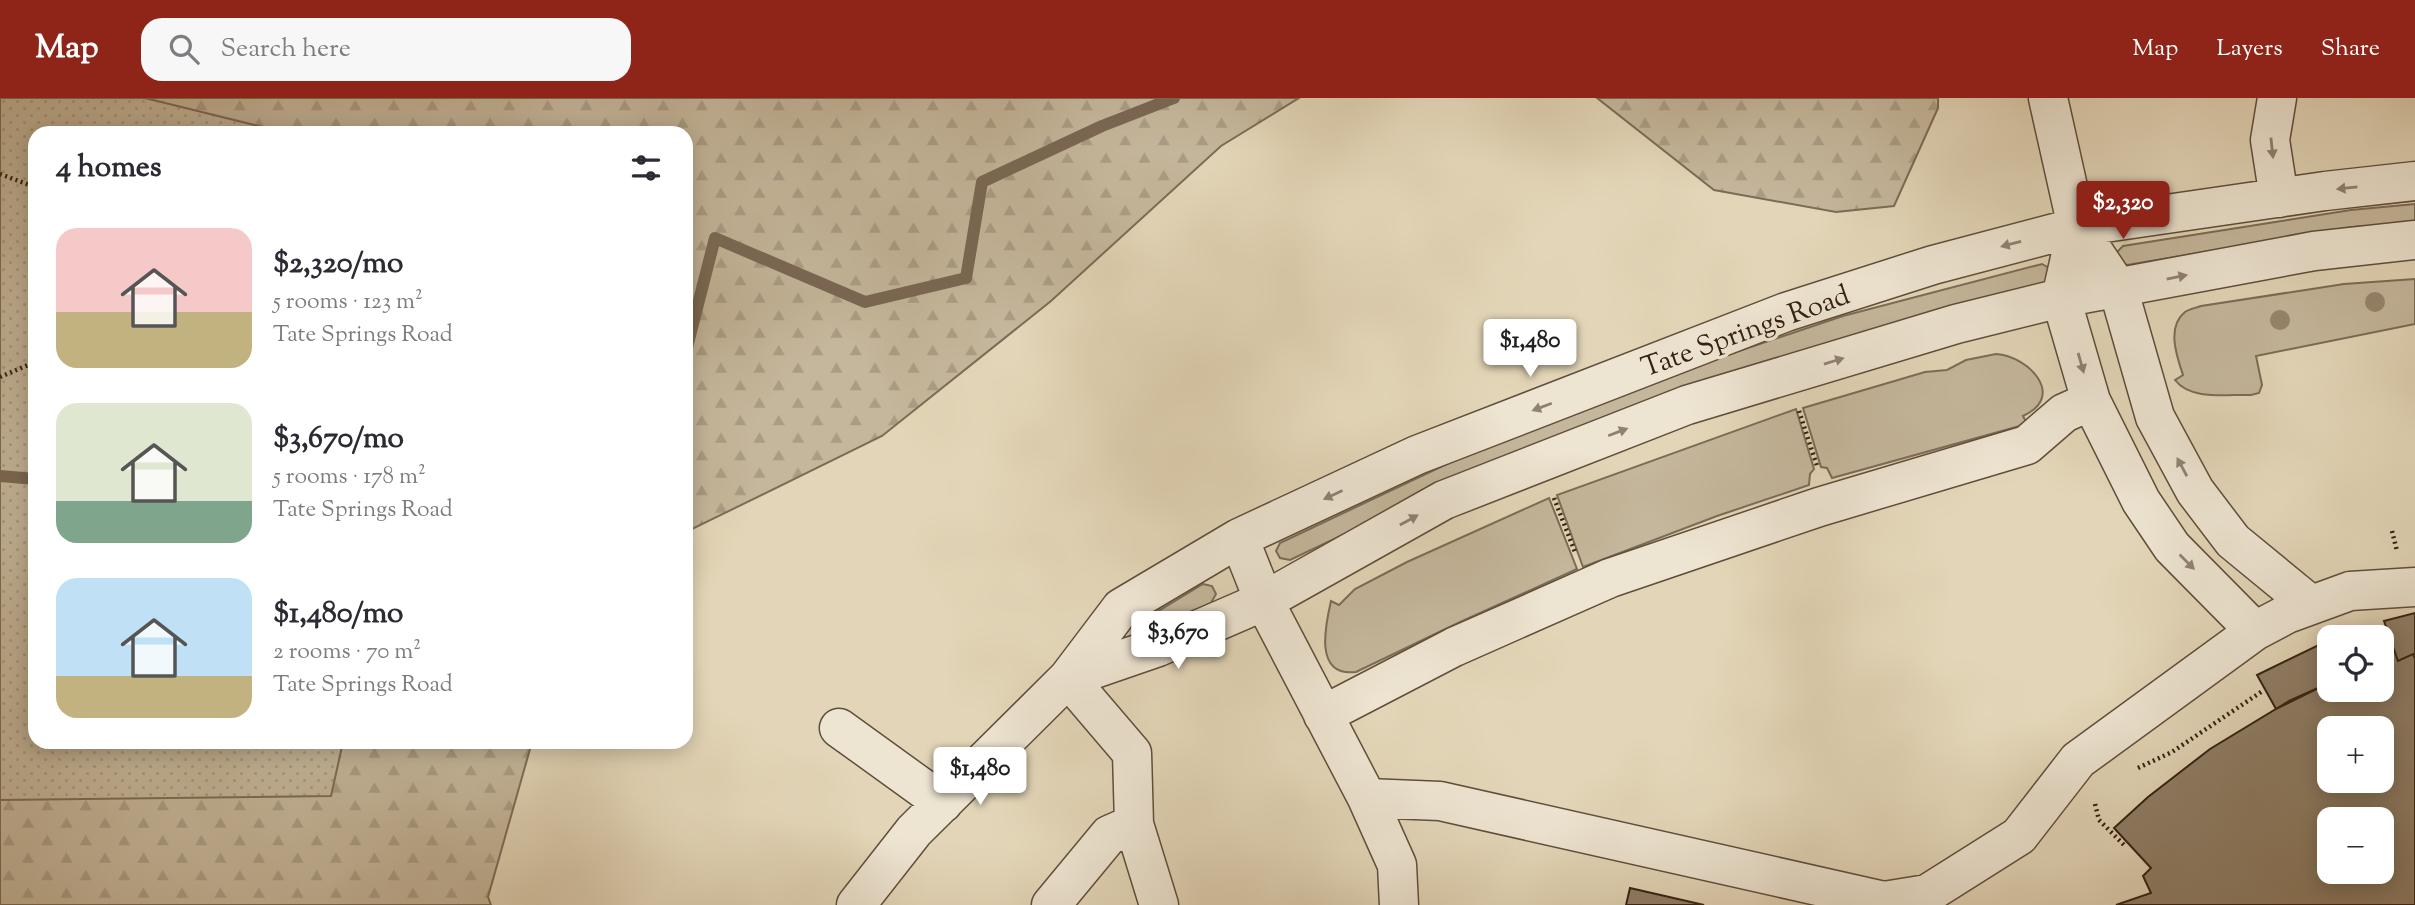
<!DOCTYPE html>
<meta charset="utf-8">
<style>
body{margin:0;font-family:"Sorts Mill Goudy",serif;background:#f7f7f7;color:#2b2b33;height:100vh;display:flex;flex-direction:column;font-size:26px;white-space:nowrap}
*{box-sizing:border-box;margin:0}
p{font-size:23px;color:#7c7c81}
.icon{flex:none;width:38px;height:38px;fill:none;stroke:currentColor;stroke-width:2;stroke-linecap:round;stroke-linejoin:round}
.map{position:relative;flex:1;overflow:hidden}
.side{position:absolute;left:28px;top:28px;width:665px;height:623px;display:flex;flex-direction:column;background:#fff;border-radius:21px;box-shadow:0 4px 18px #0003}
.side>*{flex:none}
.tools{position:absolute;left:2317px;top:527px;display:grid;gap:14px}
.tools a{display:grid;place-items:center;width:77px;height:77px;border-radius:14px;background:#fff;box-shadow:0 4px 18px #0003;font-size:35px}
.price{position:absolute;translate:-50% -60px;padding:0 16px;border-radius:7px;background:#fff;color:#222;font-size:23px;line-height:46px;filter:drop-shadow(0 2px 4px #0008)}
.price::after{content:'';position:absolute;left:50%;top:42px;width:21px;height:16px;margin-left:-10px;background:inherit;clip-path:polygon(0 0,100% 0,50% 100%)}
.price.active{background:#8f2418;color:#fff}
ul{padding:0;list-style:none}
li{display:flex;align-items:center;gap:21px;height:175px;padding:0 28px}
li span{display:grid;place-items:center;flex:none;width:196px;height:140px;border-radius:21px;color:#555}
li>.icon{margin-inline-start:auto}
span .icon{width:84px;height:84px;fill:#fffc;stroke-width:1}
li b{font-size:30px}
h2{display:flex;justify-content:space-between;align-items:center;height:84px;padding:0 28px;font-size:30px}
header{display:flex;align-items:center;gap:42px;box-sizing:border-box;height:98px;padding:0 35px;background:#8f2418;color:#fff}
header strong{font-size:33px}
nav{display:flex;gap:38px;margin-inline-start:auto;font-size:24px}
.search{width:490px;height:63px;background:#f7f7f7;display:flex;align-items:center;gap:18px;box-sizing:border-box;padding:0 24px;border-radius:21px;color:#7c7c81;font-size:26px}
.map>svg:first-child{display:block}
</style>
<header>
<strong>Map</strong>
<div class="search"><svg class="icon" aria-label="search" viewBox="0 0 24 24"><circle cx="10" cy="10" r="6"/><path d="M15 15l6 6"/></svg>Search here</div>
<nav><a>Map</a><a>Layers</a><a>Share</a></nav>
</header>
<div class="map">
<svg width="2415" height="807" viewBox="0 0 2415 807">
<defs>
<pattern id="forest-firs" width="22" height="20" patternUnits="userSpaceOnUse" patternTransform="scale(1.75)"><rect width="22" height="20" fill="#c5b79c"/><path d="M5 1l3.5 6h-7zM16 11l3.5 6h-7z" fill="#aa9d85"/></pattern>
<pattern id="park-dots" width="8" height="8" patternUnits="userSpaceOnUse" patternTransform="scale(1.75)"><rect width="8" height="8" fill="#c5b79c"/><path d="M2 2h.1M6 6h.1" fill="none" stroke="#aa9d85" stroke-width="1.8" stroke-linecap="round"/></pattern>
</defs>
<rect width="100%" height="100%" fill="#e3d6b8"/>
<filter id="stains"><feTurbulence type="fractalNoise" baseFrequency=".00286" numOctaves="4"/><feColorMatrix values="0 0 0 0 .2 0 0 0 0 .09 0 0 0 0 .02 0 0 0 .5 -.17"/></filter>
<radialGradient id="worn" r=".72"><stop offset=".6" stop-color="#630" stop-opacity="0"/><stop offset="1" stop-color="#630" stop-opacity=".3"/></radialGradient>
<path fill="#c5b79c" stroke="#7c6c57" stroke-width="2" d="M2415 106V125L2352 129 2127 167 2119 164 2117 154 2123 148 2351 112Z
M2042 166 2051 171 2047 184 1475 374 1290 462 1280 460 1276 453 1280 445 1466 357 1647 284 1843 218Z
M2415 181V226L2256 258 2262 287 2259 295 2251 297C2228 296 2191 303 2175 282L2183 277C2177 259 2166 229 2185 214 2189 211 2196 210 2201 208L2344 186Z
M1996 256C2028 258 2067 298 2023 318L2027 326 1832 380 1827 370 1821 369 1803 310 1925 274 1947 272 1966 262Z
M1796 311 1814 371 1810 376 1809 387 1717 418 1583 469 1557 397Z
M1549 400 1577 471 1458 525 1356 574C1314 579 1325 529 1331 503L1339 507 1355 491 1407 464Z
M1203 486 1212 488 1216 496 1211 505 1156 535 1148 534 1144 527 1147 520Z"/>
<path fill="url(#forest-firs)" stroke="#7c6c57" stroke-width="2" d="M0 0H1299L1221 48 1051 203 882 338 686 434V35H35V644H532L488 799 491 807H0Z
M1597 0H1938V10L1894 108 1836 114 1714 92Z"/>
<path fill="url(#park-dots)" stroke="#7c6c57" stroke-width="2" d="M0 0H145L287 35H35V644H343L331 698 0 702Z"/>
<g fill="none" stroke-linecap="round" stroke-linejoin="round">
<path stroke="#7a6854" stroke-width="12" d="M686 253 715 140 865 204 966 180 982 84 1102 28 1174 0
M0 378 35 381"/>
</g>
<path fill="#8f7f68" stroke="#342112" stroke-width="2" fill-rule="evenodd" d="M2415 515V561L2413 556 2398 563 2384 523Z
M2386 530 2398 563 2413 556 2415 561V807H2116L2151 795 2143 778 2151 770 2114 730 2148 699 2210 651 2289 603 2329 585V592H2382V539H2361ZM2329 630H2382V682H2329ZM2329 721H2382V774H2329Z
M2329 542V585L2276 611 2257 577Z
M1630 790 1704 807H1626Z"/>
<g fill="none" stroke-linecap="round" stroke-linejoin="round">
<g stroke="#604e3c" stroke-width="41">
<path id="minor" d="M2048 0 2077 129 2118 190 2155 319 2195 393 2233 443 2311 507
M2277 0 2270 42 2279 100
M2077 129 2061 200 2091 303 2141 403 2172 449 2255 533
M1239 440 1264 503 1367 700 1397 767 1399 807
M1068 580 1158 549 1264 503 1444 402 1687 307 1956 226 2061 200 2314 153 2415 142
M1068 580 1132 655 1134 726 1159 807
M1323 617 1454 549 1610 480 1819 409 2027 347 2064 315 2091 303
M839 630 943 705
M1367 700 1440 703 1884 803 1927 796 2019 738 2078 662 2255 533 2287 516 2350 493 2415 489
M856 807 914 733 1068 580 1121 510 1239 440 1417 357 1786 214 1933 167 2077 129 2325 93 2415 83
M1051 807 1109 737 1134 726"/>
</g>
<path stroke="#342112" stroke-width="4.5" stroke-dasharray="2 3.5" stroke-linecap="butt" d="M0 76 35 89
M0 279 35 264
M1799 313 1817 368
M1554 400 1575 454
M2392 433 2397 453
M2138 670 2172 654 2264 592
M2095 706 2099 722 2124 747"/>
<use href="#minor" stroke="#ede4d1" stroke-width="38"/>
</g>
<g fill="#97876f">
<circle cx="2375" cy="204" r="10"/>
<circle cx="2280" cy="222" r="10"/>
</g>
<defs><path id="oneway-solid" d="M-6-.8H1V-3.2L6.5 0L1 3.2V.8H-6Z" transform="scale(1.75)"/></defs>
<g fill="#908272">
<use href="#oneway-solid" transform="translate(2272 50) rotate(84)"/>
<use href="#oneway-solid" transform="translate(2347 90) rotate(174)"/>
<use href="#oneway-solid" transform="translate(2011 146) rotate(165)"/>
<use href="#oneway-solid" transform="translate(2177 179) rotate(-11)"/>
<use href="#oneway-solid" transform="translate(1834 263) rotate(-17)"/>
<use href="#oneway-solid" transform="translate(2081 265) rotate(74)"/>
<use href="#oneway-solid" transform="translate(1542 309) rotate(159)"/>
<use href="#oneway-solid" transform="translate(1618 334) rotate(-21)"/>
<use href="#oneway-solid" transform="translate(2182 369) rotate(-118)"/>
<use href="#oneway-solid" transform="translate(1333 397) rotate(155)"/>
<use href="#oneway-solid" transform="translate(1409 422) rotate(-29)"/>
<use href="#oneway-solid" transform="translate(2187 464) rotate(45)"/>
</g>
<g text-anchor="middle" stroke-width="7" stroke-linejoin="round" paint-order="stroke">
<g font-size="28" fill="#342112" stroke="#ede4d1">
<text transform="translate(1745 232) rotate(-20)" y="10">Tate Springs Road</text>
</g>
</g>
<rect width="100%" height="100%" filter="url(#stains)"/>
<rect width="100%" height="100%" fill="url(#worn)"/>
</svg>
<div class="tools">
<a><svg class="icon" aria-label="locate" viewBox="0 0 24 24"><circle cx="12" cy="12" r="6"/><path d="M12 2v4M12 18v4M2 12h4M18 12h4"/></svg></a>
<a>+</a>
<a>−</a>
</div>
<b class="price active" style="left:2123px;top:143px">$2,320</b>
<b class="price" style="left:1530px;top:281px">$1,480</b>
<b class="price" style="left:1178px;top:573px">$3,670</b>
<b class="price" style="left:980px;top:709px">$1,480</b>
<section class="side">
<h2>4 homes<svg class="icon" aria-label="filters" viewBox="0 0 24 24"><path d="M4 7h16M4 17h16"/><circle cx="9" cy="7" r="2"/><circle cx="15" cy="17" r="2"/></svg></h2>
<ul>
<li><span style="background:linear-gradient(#f6c9c9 60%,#c2b280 0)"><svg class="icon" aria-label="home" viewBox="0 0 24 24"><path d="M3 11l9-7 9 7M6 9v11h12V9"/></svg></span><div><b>$2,320/mo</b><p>5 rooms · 123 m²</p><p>Tate Springs Road</p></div></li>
<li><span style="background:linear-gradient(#dfe7d0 70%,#7fa58c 0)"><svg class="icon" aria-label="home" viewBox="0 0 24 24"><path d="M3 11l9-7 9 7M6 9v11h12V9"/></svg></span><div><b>$3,670/mo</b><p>5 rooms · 178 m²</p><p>Tate Springs Road</p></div></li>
<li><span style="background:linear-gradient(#bfe0f5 70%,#c2b280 0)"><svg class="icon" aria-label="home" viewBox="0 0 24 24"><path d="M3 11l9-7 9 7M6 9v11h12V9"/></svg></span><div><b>$1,480/mo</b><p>2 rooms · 70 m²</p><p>Tate Springs Road</p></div></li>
</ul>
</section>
</div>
